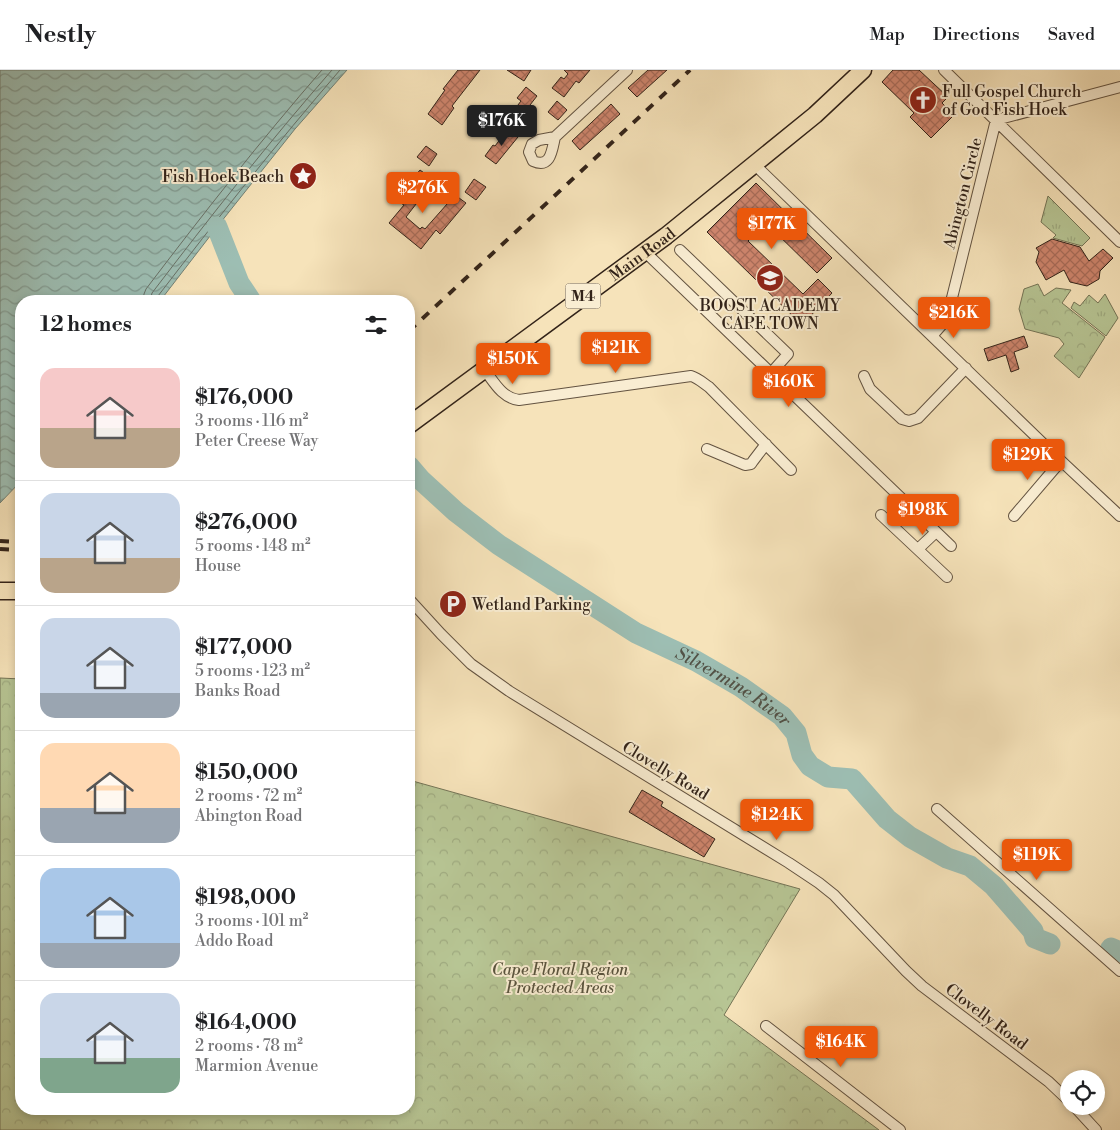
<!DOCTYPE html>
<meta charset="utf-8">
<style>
body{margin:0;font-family:"Libre Bodoni",serif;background:#f2f2f2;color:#202124;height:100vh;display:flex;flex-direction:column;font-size:19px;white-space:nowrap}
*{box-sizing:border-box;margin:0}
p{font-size:16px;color:#757577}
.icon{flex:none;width:28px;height:28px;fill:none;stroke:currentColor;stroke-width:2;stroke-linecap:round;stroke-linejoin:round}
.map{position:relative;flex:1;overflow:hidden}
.details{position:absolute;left:15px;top:225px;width:400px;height:820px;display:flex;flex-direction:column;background:#fff;border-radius:20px;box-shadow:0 2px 8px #0003}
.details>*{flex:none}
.fabs{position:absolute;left:1060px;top:1000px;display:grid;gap:10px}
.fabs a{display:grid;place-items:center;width:45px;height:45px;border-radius:50%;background:#fff;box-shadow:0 2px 8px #0003;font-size:25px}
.price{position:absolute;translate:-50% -42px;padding:0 11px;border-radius:5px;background:#ea580c;color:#fff;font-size:16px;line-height:32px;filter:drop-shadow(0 1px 2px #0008)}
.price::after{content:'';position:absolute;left:50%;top:30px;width:15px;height:11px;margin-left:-8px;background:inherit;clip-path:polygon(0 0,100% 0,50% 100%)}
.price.current{background:#222;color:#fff}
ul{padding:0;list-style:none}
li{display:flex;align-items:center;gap:15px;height:125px;padding:0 25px}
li+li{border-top:1px solid #e0e0e0}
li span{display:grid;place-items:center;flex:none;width:140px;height:100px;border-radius:15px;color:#555}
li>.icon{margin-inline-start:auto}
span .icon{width:60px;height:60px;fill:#fffc;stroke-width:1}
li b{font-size:21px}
h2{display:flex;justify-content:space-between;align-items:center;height:60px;padding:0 25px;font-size:21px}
header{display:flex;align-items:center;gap:30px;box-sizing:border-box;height:70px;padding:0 25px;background:#fff;border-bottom:1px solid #e0e0e0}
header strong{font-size:24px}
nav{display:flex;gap:28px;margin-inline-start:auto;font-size:18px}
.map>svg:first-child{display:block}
</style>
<header>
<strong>Nestly</strong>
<nav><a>Map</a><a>Directions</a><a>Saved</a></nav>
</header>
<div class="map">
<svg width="1120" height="1060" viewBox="0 0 1120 1060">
<defs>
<pattern id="grass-tufts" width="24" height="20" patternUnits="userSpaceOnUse" patternTransform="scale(1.25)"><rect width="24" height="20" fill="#b7c594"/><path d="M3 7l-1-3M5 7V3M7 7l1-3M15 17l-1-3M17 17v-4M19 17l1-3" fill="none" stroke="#9ea97f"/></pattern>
<pattern id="park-crowns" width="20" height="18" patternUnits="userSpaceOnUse" patternTransform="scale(1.25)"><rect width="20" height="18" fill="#b7c594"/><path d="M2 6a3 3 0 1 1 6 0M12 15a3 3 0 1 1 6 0" fill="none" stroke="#9ea97f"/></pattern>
<pattern id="water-waves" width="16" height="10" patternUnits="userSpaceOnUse" patternTransform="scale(1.25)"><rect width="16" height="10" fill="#9dbeb3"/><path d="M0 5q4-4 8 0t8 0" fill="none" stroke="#819a91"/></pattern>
<pattern id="building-cross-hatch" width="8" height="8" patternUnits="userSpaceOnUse" patternTransform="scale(1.25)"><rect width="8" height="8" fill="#ce856d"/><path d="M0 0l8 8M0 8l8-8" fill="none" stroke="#a86c59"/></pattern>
</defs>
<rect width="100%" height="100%" fill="#f6e3ba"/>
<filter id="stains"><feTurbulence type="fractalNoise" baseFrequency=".004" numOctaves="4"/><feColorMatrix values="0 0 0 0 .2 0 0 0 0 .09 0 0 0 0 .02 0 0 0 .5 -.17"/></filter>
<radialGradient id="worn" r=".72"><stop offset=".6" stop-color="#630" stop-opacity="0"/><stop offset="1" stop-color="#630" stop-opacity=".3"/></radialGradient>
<path fill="url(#grass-tufts)" stroke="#747456" d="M1048 126 1090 168 1082 176 1053 168 1056 165 1041 152Z
M1105 224 1118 248 1106 266 1071 238 1074 232 1080 236 1089 225 1098 233Z"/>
<path fill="url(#park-crowns)" stroke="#747456" d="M1038 214 1044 226 1056 218 1071 220 1062 233 1105 267 1079 308 1054 286 1064 274 1059 268 1025 259 1019 239 1024 219Z
M0 608 21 609V1039H409V710L800 819 724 945 879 1060H0Z"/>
<path fill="url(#water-waves)" stroke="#728075" d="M0 0H347L295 59 217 157 160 231H21V411L0 433Z"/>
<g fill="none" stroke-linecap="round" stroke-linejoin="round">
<path stroke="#687066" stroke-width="1" d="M143 231 144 224 146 219C203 144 261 70 322 0
M150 231 152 223C210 147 269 72 332 0
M156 231 158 226C217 149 277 73 340 0"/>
<g stroke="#9dbeb3" stroke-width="21">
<path d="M217 157 239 213 251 231"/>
<path id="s1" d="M409 396 421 410 456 442 499 475 636 563 696 591 741 617 782 646 796 663 802 685 810 696 828 707 852 709 887 749 910 767 947 788 970 796 994 816 1033 861 1035 868 1050 874"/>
<path d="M1111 878 1120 882"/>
</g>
</g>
<path fill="url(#building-cross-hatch)" stroke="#322319" d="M458 0H480L452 36 454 38 442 55 428 44 445 20 443 19Z
M507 0H531L524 11Z
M564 0H590L579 13 576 11 564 27 552 18 561 7 564 9 568 4Z
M648 0H667L637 27 628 18Z
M893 0H919L948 27 942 33 954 45 931 68 910 47 914 43 882 12Z
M526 17 537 26 523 44 527 48 520 57 508 48 521 31 517 28Z
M557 31 567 40 558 50 548 42Z
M611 34 620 44 580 80 572 71Z
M508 59 518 67 496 94 485 86 493 75 495 76Z
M426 76 437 84 429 96 417 87Z
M420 100 431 108 417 127 420 129 406 147 420 159 422 157 425 159 455 125 466 133 440 164 436 160 421 179 389 153 404 135 399 132 414 113 411 111Z
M474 109 486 117 476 130 465 122Z
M756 113 832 188 817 203 766 153 748 171 803 224 818 209 832 223 802 255 707 162Z
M1052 169 1080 177 1089 191 1103 179 1113 188 1100 201 1099 209 1087 216 1070 212 1064 200 1046 210 1036 192 1039 182 1036 178Z
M1024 266 1028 277 1014 282 1019 299 1011 302 1006 285 988 291 984 279Z
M642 720 663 732 661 736 715 769 704 787 629 742Z"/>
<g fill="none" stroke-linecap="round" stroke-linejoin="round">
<g stroke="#635341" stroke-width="12">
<path id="minor" d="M944 0 1120 172
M996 50 1120 17
M555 67C552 80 551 99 533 91L529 82 532 74 539 70 555 67 627 0
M755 95 1058 388 1120 446
M680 180 788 284 771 303
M644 181 951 476
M932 266 946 250 948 244 996 50
M484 299C494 312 502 328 519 330L691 306C698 308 703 313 709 317L791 400
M864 306 870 319 902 349 909 351 918 348 966 298
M707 379 745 395 751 394 753 391 766 374
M881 445 947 507
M1014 446 1061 391
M918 479 936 462
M409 529 441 564 471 594 509 621 789 793 819 813 834 825 906 901 922 916 1049 1012 1069 1031
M937 739 1120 901
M766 956 900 1060
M1074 1036 1096 1060"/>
</g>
<g stroke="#322319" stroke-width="19">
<g id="primary">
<path id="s2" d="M409 355 666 166 815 45 863 0"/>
<path d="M0 521H21"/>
</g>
</g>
<use href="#minor" stroke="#f9edd2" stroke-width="10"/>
<use href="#primary" stroke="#f6e3ba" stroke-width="16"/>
<path stroke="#322319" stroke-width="4" stroke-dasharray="9 9" stroke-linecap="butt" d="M409 261 690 0
M0 471 21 472
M0 479 21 480"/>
</g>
<defs>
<g id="church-disc" transform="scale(1.4375)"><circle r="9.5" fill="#8f2418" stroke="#f9edd2"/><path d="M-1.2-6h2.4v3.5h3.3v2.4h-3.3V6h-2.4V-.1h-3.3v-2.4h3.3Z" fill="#fff"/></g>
<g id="sight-disc" transform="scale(1.4375)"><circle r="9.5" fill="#8f2418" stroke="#f9edd2"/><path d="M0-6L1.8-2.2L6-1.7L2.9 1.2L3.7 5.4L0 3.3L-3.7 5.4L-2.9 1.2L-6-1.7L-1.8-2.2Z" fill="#fff"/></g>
<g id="school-disc" transform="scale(1.4375)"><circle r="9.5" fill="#8f2418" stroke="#f9edd2"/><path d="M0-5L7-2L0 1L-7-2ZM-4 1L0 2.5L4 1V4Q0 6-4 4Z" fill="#fff"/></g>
<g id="parking-disc" transform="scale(1.4375)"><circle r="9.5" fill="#8f2418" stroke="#f9edd2"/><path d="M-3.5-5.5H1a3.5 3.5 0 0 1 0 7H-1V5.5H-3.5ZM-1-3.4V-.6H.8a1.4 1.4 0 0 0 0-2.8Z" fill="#fff"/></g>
</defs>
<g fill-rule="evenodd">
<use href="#church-disc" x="923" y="30"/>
<use href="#sight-disc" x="303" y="106"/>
<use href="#school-disc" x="770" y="208"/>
<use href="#parking-disc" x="453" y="534"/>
</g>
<g text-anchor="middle" stroke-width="4" stroke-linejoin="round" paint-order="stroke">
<rect fill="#f9edd2" stroke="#6e6050" stroke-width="1" x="565.5" y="213.5" width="35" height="25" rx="4"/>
<g font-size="15" font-weight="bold" fill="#322319">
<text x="583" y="231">M4</text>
</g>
<g font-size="16" fill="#322319" stroke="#f9edd2" text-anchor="start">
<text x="942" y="27">Full Gospel Church<tspan x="942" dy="18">of God Fish Hoek</tspan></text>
<text x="284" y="112" text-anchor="end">Fish Hoek Beach</text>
<text x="770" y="241" text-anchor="middle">BOOST ACADEMY<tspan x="770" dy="18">CAPE TOWN</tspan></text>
<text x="472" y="540">Wetland Parking</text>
</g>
<g font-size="16" fill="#322319" stroke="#f9edd2">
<text transform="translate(962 123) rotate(-76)" y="6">Abington Circle</text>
<text dy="6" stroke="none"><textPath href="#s2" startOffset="289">Main Road</textPath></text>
<text transform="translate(666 700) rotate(31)" y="6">Clovelly Road</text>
<text transform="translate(987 946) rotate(37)" y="6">Clovelly Road</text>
</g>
<g font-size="16" font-style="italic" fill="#5a543e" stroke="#f9edd2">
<text x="560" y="905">Cape Floral Region<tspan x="560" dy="18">Protected Areas</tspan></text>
</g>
<g font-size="18" font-style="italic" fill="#525247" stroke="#f9edd2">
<text dy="6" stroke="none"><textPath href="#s1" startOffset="394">Silvermine River</textPath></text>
</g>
</g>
<rect width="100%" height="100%" filter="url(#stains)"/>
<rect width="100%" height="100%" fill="url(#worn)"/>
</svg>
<div class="fabs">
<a><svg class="icon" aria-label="locate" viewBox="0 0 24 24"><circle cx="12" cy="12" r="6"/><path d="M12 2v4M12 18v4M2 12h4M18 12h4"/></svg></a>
</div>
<b class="price current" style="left:502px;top:77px">$176K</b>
<b class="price" style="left:423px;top:144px">$276K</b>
<b class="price" style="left:772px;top:180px">$177K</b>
<b class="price" style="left:954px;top:269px">$216K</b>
<b class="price" style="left:616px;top:304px">$121K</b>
<b class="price" style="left:513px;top:315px">$150K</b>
<b class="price" style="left:789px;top:338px">$160K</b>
<b class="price" style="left:1028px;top:411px">$129K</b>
<b class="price" style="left:923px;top:466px">$198K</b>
<b class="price" style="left:777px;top:771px">$124K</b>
<b class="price" style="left:1037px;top:811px">$119K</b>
<b class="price" style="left:841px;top:998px">$164K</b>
<section class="details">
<h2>12 homes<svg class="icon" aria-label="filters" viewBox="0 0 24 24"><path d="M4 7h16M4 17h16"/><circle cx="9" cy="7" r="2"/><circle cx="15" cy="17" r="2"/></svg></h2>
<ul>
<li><span style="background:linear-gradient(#f6c9c9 60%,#b9a48a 0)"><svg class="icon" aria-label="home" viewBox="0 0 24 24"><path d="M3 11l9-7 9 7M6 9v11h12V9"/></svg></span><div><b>$176,000</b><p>3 rooms · 116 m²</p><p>Peter Creese Way</p></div></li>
<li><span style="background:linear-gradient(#c9d6e8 65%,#b9a48a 0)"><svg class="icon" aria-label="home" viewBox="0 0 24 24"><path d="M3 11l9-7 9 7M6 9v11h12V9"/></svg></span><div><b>$276,000</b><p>5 rooms · 148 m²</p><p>House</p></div></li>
<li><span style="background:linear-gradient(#c9d6e8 75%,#9aa5b1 0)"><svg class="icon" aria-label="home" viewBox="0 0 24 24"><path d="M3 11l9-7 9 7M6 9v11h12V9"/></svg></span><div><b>$177,000</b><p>5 rooms · 123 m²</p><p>Banks Road</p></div></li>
<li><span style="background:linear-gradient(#ffd9b3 65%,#9aa5b1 0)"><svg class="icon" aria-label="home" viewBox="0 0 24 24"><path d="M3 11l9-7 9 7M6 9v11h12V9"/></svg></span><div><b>$150,000</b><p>2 rooms · 72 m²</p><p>Abington Road</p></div></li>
<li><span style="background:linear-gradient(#a9c7e8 75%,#9aa5b1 0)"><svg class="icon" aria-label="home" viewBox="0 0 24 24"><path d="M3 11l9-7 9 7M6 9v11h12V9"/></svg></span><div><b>$198,000</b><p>3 rooms · 101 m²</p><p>Addo Road</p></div></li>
<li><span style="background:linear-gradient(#c9d6e8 65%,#7fa58c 0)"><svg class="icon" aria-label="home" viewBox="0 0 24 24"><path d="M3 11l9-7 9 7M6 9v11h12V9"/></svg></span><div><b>$164,000</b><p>2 rooms · 78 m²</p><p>Marmion Avenue</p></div></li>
</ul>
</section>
</div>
